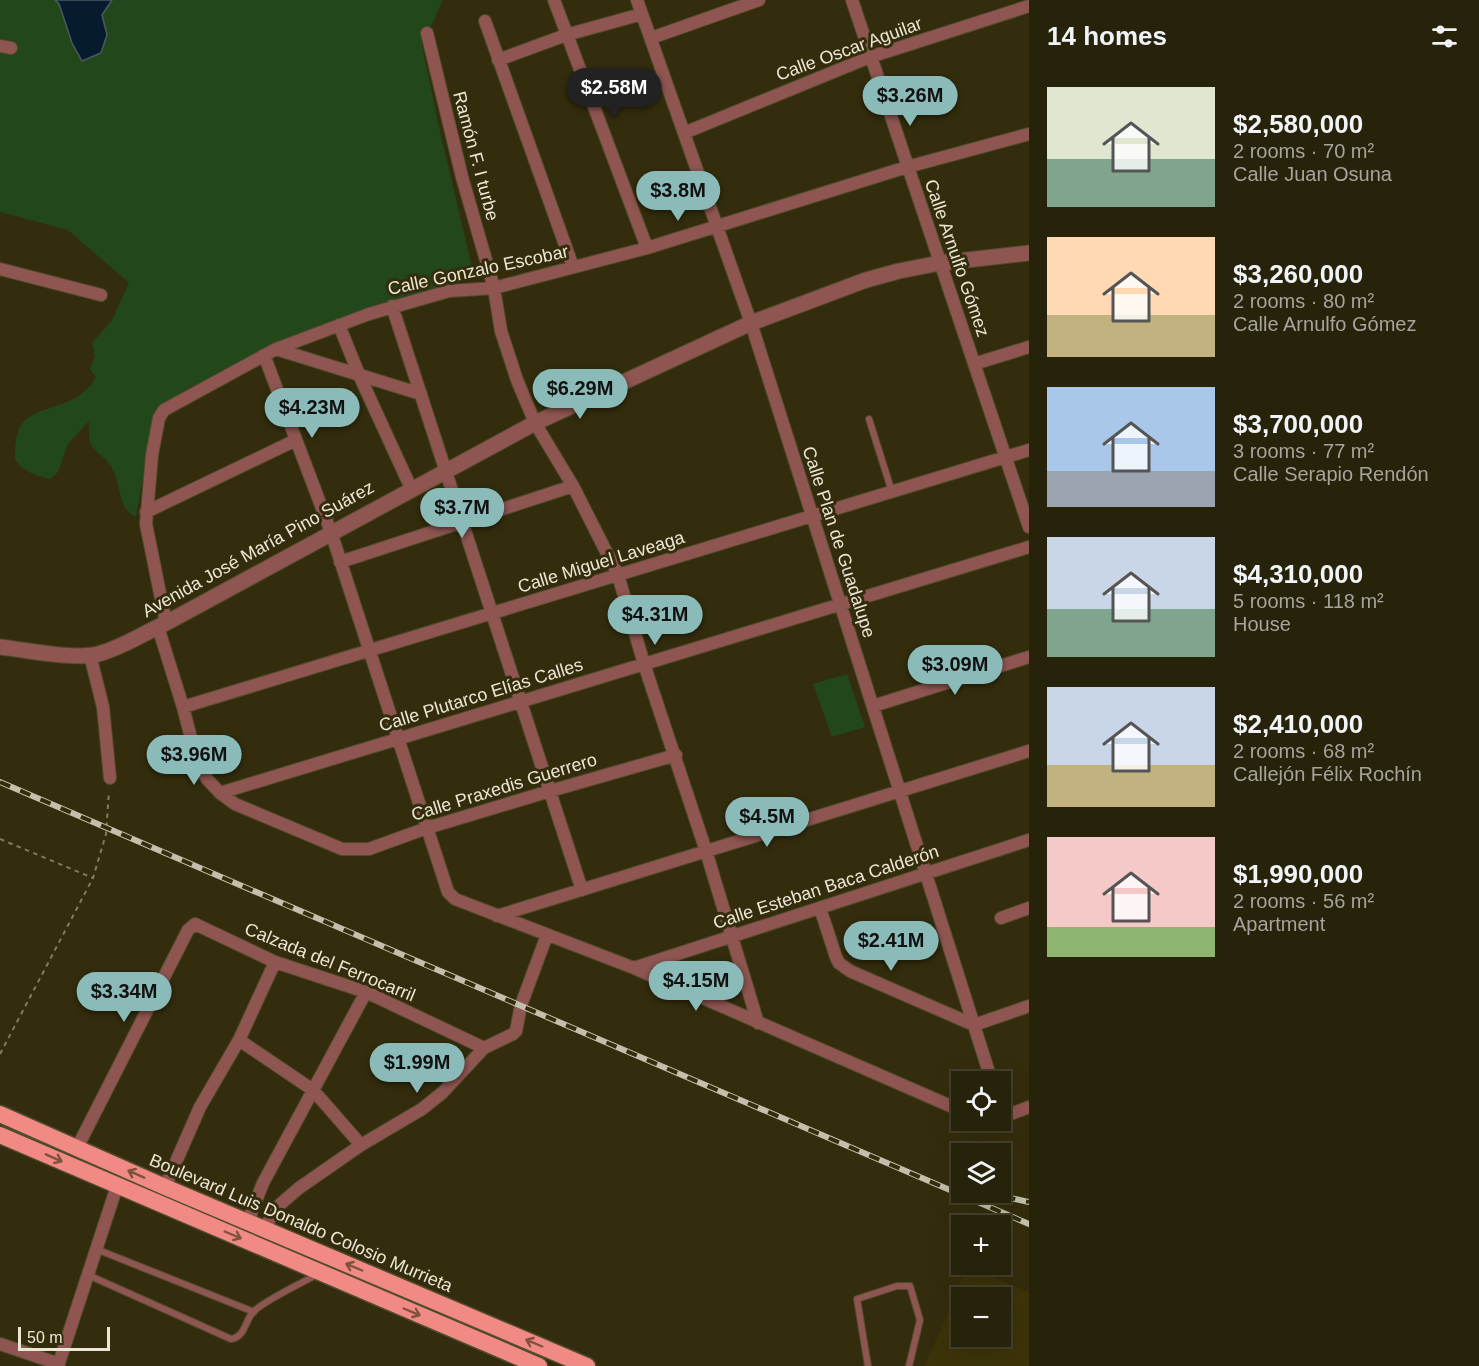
<!DOCTYPE html>
<meta charset="utf-8">
<style>
body{margin:0;font-family:Arial,sans-serif;background:#2f2a13;color:#f1f3f6;height:100vh;display:flex;flex-direction:column;font-size:22px;white-space:nowrap}
*{box-sizing:border-box;margin:0}
p{font-size:20px;color:#a4a49c}
.icon{flex:none;width:33px;height:33px;fill:none;stroke:currentColor;stroke-width:2;stroke-linecap:round;stroke-linejoin:round}
.map{position:relative;flex:1;overflow:hidden}
.details{display:flex;flex-direction:column;background:#27220a;width:450px}
.details>*{flex:none}
.buttons{position:absolute;left:951px;top:1071px;display:grid;gap:12px}
.buttons a{display:grid;place-items:center;width:60px;height:60px;border-radius:0px;background:#27220a;box-shadow:0 6px 24px #0002,0 0 0 2px #433f2b;font-size:30px}
.scale{position:absolute;left:18px;bottom:15px;width:92px;box-sizing:border-box;padding-left:6px;border:3px solid #ebe7d5;border-top:0;font-size:16px;line-height:21px;white-space:nowrap;color:#ebe7d5;-webkit-text-stroke:4px #342d0d;paint-order:stroke}
.price{position:absolute;translate:-50% -51px;padding:0 14px;border-radius:21px;background:#8bbbb9;color:#111;font-size:20px;line-height:39px;filter:drop-shadow(0 2px 3px #0008)}
.price::after{content:'';position:absolute;left:50%;top:36px;width:18px;height:14px;margin-left:-9px;background:inherit;clip-path:polygon(0 0,100% 0,50% 100%)}
.price.selected{background:#222;color:#fff}
ul{padding:0;list-style:none}
li{display:flex;align-items:center;gap:18px;height:150px;padding:0 18px}
li span{display:grid;place-items:center;flex:none;width:168px;height:120px;border-radius:0px;color:#555}
li>.icon{margin-inline-start:auto}
span .icon{width:72px;height:72px;fill:#fffc;stroke-width:1}
li b{font-size:26px}
h2{display:flex;justify-content:space-between;align-items:center;height:72px;padding:0 18px;font-size:26px}
main{display:flex;flex:1;min-height:0}
.map>svg:first-child{display:block}
</style>
<main>
<div class="map">
<svg width="1029" height="1366" viewBox="0 0 1029 1366">
<rect width="100%" height="100%" fill="#342d0d"/>
<path fill="#3c3309" fill-rule="evenodd" d="M967 1267 1029 1292V1366H925ZM962 1298H1000V1336H962Z"/>
<path fill="#22471b" d="M0 0H55L59 4 72 43 107 35 102 15 112 0H443L422 46 441 136 474 275C400 301 325 325 254 357 218 373 184 388 154 413L136 517C115 506 123 483 110 465 105 457 96 453 91 444 88 437 89 429 89 421L68 444 58 472 50 479C36 476 23 471 15 460 15 449 15 437 20 427 33 403 79 411 96 377L90 369 95 356 92 343 112 320 129 283 68 230 0 212Z
M847 674 865 727 832 737 813 684Z"/>
<path fill="#061c2e" stroke="#4b5960" stroke-width="1.5" d="M55 0H112L102 15 107 35 101 53 82 61 72 43 59 4Z"/>
<g fill="none" stroke-linecap="round" stroke-linejoin="round">
<g stroke="#514b2d" stroke-width="8">
<path id="service" d="M869 419 892 492
M96 1249 254 1312
M88 1275 231 1339C245 1337 245 1321 253 1312 265 1300 302 1283 318 1274
M868 1366 857 1299 897 1286H910L920 1320 909 1366"/>
</g>
<g stroke="#514b2d" stroke-width="14">
<path id="minor" d="M554 0 647 248
M637 0 751 323 992 1082
M852 0 1029 527
M485 21 573 267
M427 33 462 177 494 288 501 331 517 380 535 423 573 486 618 575 644 664 706 851 758 1023
M651 38 759 0
M0 46 11 48
M498 60 566 35 642 14
M684 133 870 57 1029 6
M0 269 101 295
M392 306 582 890
M339 325 360 377 411 488
M276 349 421 394
M264 355 331 532 448 892 455 899 634 968 962 1111
M974 364 1029 347
M146 512 296 440
M340 562 573 486
M166 623 146 524 152 455 159 418 164 410 276 349 369 314 449 291 494 288 647 248 907 167 1029 134
M158 627 183 707 197 761 207 779 220 793 235 804 342 849H369L427 828 550 791 676 755
M90 655 103 707 110 778
M873 706 1029 657
M183 707 1029 450
M220 793 1029 547
M820 908 836 957 839 963 850 971 974 1025 1029 1006
M497 916 1029 751
M1001 918 1029 908
M634 968 1029 840
M239 1040 313 1090 361 1145
M1000 1118 1029 1107
M982 1120 987 1122 996 1120
M77 1148 188 930 195 924 275 962 366 992 484 1048
M165 1187 200 1107 239 1040 275 962
M248 1221 263 1183 366 992
M264 1229 277 1207 299 1188 361 1145 422 1109 442 1093 484 1048 513 1034 516 1031 521 1005 547 935
M0 1344 59 1364
M58 1366 117 1186"/>
</g>
<g stroke="#514b2d" stroke-width="17">
<path id="tertiary" d="M0 647C26 650 74 660 98 654 122 648 144 633 166 623L535 423 751 323 866 280 899 271 940 263 1029 253"/>
</g>
<g stroke="#514b2d" stroke-width="19">
<path id="trunk" d="M0 1114 165 1187 587 1366
M0 1135 539 1366"/>
</g>
<path stroke="#817b61" stroke-width="2" stroke-dasharray="4.5 4.5" stroke-linecap="butt" d="M0 839 93 878
M0 1054 93 878 106 834 109 791"/>
<use href="#service" stroke="#8f5551" stroke-width="6"/>
<use href="#minor" stroke="#8f5551" stroke-width="12"/>
<use href="#tertiary" stroke="#8f5551" stroke-width="15"/>
<use href="#trunk" stroke="#f18a84" stroke-width="16"/>
<g stroke="#c4bfaa" stroke-width="6">
<path id="rail" d="M0 782 1029 1224
M983 1192 1029 1202"/>
</g>
<use href="#rail" stroke="#342d0d" stroke-width="4" stroke-dasharray="11" stroke-linecap="butt"/>
</g>
<defs><path id="oneway-shaft" d="M-6 0H5M1.5-3L5.5 0L1.5 3" fill="none" stroke-width="1.6" stroke-linecap="round" stroke-linejoin="round" transform="scale(1.5)"/></defs>
<g stroke="#80523d">
<use href="#oneway-shaft" transform="translate(54 1158) rotate(24)"/>
<use href="#oneway-shaft" transform="translate(136 1174) rotate(-156)"/>
<use href="#oneway-shaft" transform="translate(233 1235) rotate(23)"/>
<use href="#oneway-shaft" transform="translate(354 1267) rotate(-157)"/>
<use href="#oneway-shaft" transform="translate(412 1312) rotate(23)"/>
<use href="#oneway-shaft" transform="translate(534 1343) rotate(-157)"/>
</g>
<g text-anchor="middle" stroke-width="6" stroke-linejoin="round" paint-order="stroke">
<g font-size="18" fill="#ebe7d5" stroke="#342d0d">
<text transform="translate(849 49) rotate(-20)" y="6">Calle Oscar Aguilar</text>
<text transform="translate(476 156) rotate(75)" y="6">Ramón F. I turbe</text>
<text transform="translate(957 258) rotate(71)" y="6">Calle Arnulfo Gómez</text>
<text transform="translate(478 270) rotate(-12)" y="6">Calle Gonzalo Escobar</text>
<text transform="translate(839 542) rotate(72)" y="6">Calle Plan de Guadalupe</text>
<text transform="translate(258 549) rotate(-29)" y="6">Avenida José María Pino Suárez</text>
<text transform="translate(601 562) rotate(-17)" y="6">Calle Miguel Laveaga</text>
<text transform="translate(481 695) rotate(-17)" y="6">Calle Plutarco Elías Calles</text>
<text transform="translate(504 787) rotate(-17)" y="6">Calle Praxedis Guerrero</text>
<text transform="translate(826 887) rotate(-18)" y="6">Calle Esteban Baca Calderón</text>
<text transform="translate(330 962) rotate(22)" y="6">Calzada del Ferrocarril</text>
<text transform="translate(301 1223) rotate(23)" y="6">Boulevard Luis Donaldo Colosio Murrieta</text>
</g>
</g>
</svg>
<div class="buttons">
<a><svg class="icon" aria-label="locate" viewBox="0 0 24 24"><circle cx="12" cy="12" r="6"/><path d="M12 2v4M12 18v4M2 12h4M18 12h4"/></svg></a>
<a><svg class="icon" aria-label="layers" viewBox="0 0 24 24"><path d="M12 4l9 5-9 5-9-5zM3 14l9 5 9-5"/></svg></a>
<a>+</a>
<a>−</a>
</div>
<div class="scale">50 m</div>
<b class="price selected" style="left:614px;top:119px">$2.58M</b>
<b class="price" style="left:910px;top:127px">$3.26M</b>
<b class="price" style="left:678px;top:222px">$3.8M</b>
<b class="price" style="left:580px;top:420px">$6.29M</b>
<b class="price" style="left:312px;top:439px">$4.23M</b>
<b class="price" style="left:462px;top:539px">$3.7M</b>
<b class="price" style="left:655px;top:646px">$4.31M</b>
<b class="price" style="left:955px;top:696px">$3.09M</b>
<b class="price" style="left:194px;top:786px">$3.96M</b>
<b class="price" style="left:767px;top:848px">$4.5M</b>
<b class="price" style="left:891px;top:972px">$2.41M</b>
<b class="price" style="left:696px;top:1012px">$4.15M</b>
<b class="price" style="left:124px;top:1023px">$3.34M</b>
<b class="price" style="left:417px;top:1094px">$1.99M</b>
</div>
<section class="details">
<h2>14 homes<svg class="icon" aria-label="filters" viewBox="0 0 24 24"><path d="M4 7h16M4 17h16"/><circle cx="9" cy="7" r="2"/><circle cx="15" cy="17" r="2"/></svg></h2>
<ul>
<li><span style="background:linear-gradient(#dfe7d0 60%,#7fa58c 0)"><svg class="icon" aria-label="home" viewBox="0 0 24 24"><path d="M3 11l9-7 9 7M6 9v11h12V9"/></svg></span><div><b>$2,580,000</b><p>2 rooms · 70 m²</p><p>Calle Juan Osuna</p></div></li>
<li><span style="background:linear-gradient(#ffd9b3 65%,#c2b280 0)"><svg class="icon" aria-label="home" viewBox="0 0 24 24"><path d="M3 11l9-7 9 7M6 9v11h12V9"/></svg></span><div><b>$3,260,000</b><p>2 rooms · 80 m²</p><p>Calle Arnulfo Gómez</p></div></li>
<li><span style="background:linear-gradient(#a9c7e8 70%,#9aa5b1 0)"><svg class="icon" aria-label="home" viewBox="0 0 24 24"><path d="M3 11l9-7 9 7M6 9v11h12V9"/></svg></span><div><b>$3,700,000</b><p>3 rooms · 77 m²</p><p>Calle Serapio Rendón</p></div></li>
<li><span style="background:linear-gradient(#c9d6e8 60%,#7fa58c 0)"><svg class="icon" aria-label="home" viewBox="0 0 24 24"><path d="M3 11l9-7 9 7M6 9v11h12V9"/></svg></span><div><b>$4,310,000</b><p>5 rooms · 118 m²</p><p>House</p></div></li>
<li><span style="background:linear-gradient(#c9d6e8 65%,#c2b280 0)"><svg class="icon" aria-label="home" viewBox="0 0 24 24"><path d="M3 11l9-7 9 7M6 9v11h12V9"/></svg></span><div><b>$2,410,000</b><p>2 rooms · 68 m²</p><p>Callejón Félix Rochín</p></div></li>
<li><span style="background:linear-gradient(#f6c9c9 75%,#8fb573 0)"><svg class="icon" aria-label="home" viewBox="0 0 24 24"><path d="M3 11l9-7 9 7M6 9v11h12V9"/></svg></span><div><b>$1,990,000</b><p>2 rooms · 56 m²</p><p>Apartment</p></div></li>
</ul>
</section>
</main>
